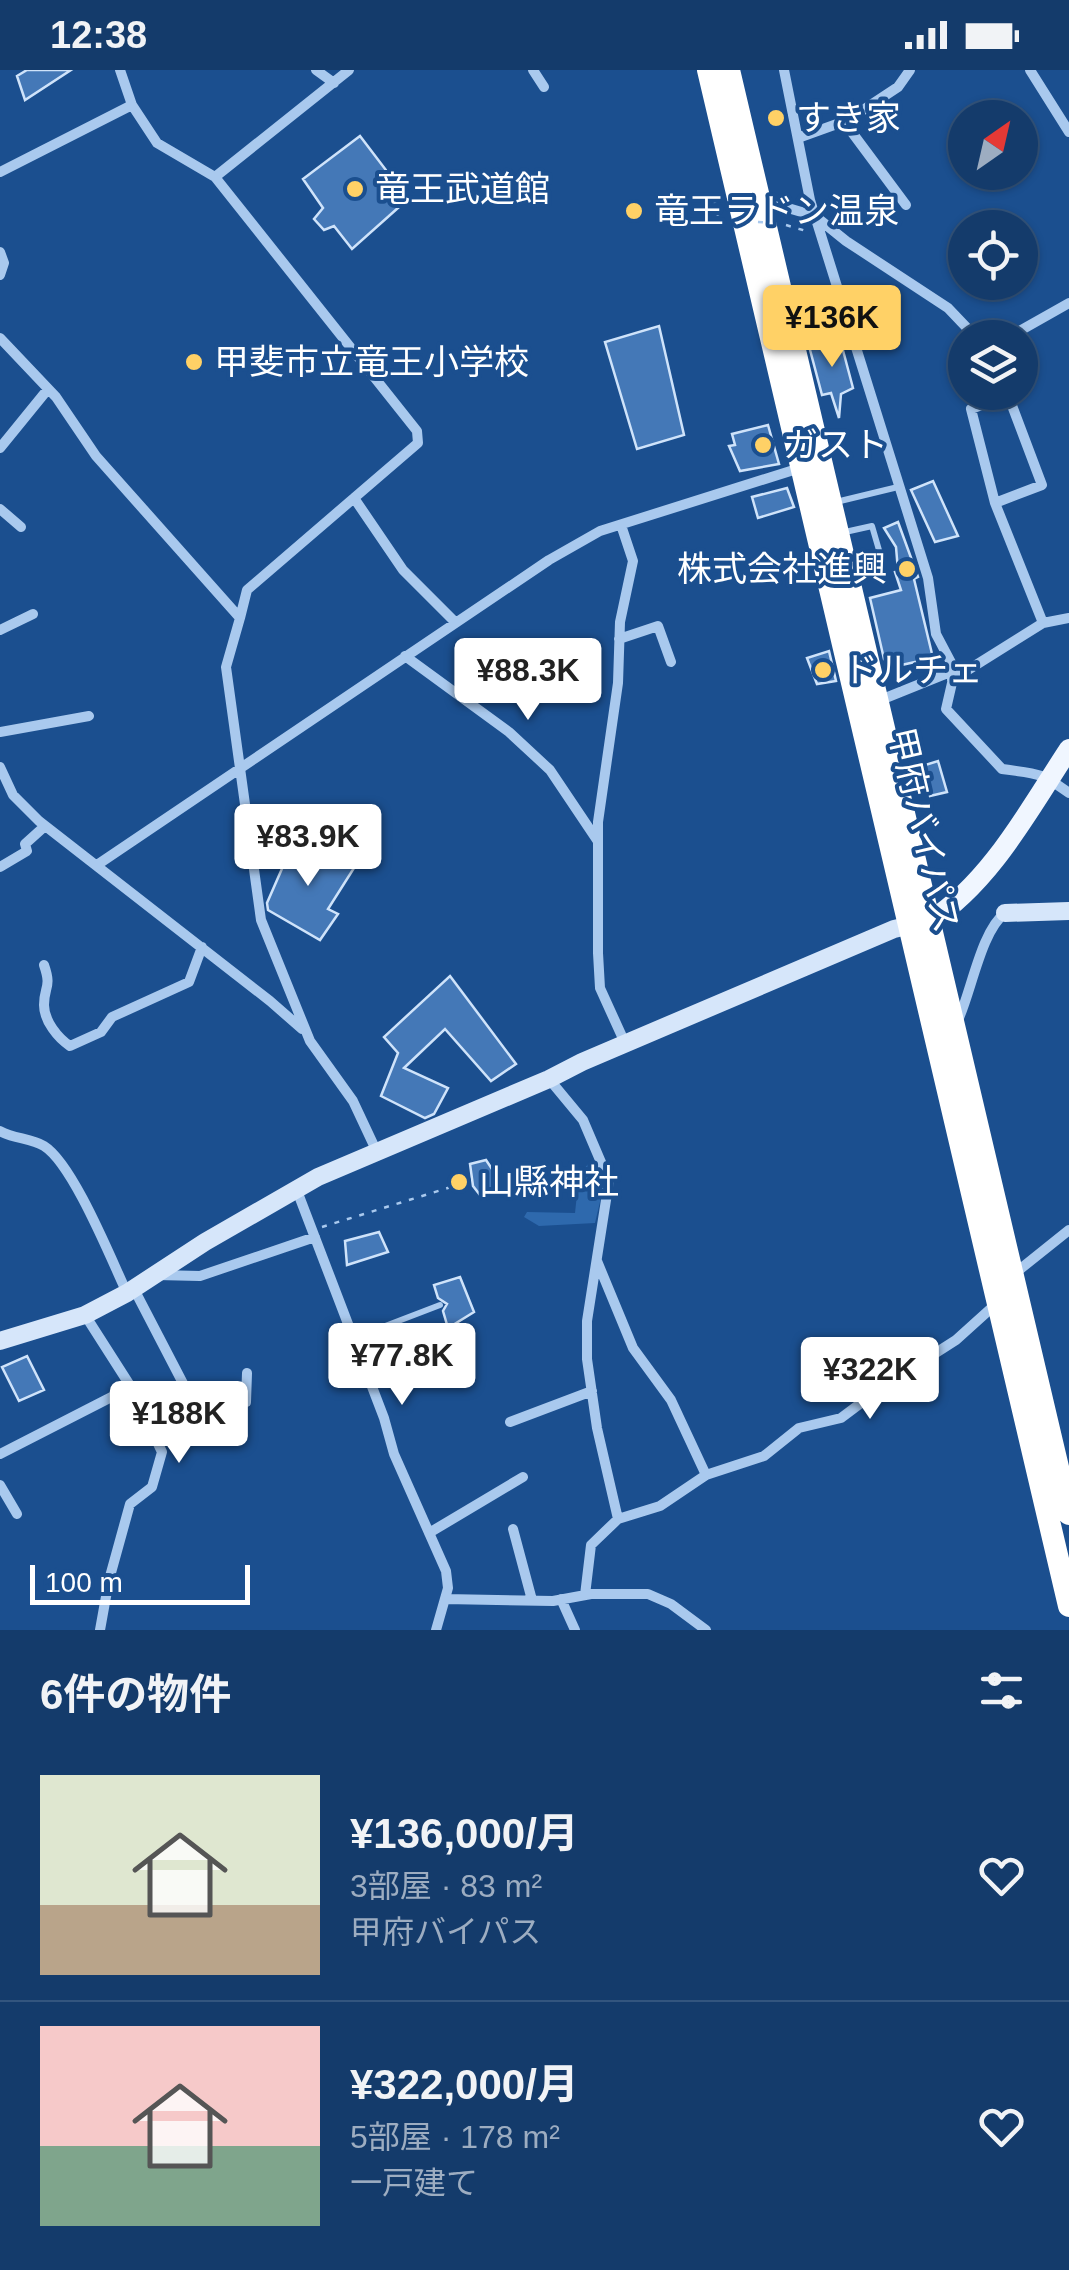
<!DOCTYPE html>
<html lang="ja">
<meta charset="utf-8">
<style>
body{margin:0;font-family:Helvetica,"Noto Sans JP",sans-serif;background:#1d4271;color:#f1f3f6;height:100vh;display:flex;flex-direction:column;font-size:38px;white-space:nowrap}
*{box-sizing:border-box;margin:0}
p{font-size:32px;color:#9dadc1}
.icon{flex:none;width:55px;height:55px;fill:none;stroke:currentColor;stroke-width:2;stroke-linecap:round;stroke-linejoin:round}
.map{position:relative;height:1560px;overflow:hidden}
.details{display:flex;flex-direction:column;background:#143b6b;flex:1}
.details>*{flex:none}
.needle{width:65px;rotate:34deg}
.buttons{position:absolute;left:948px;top:30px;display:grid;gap:20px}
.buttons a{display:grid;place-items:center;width:90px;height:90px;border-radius:50%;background:#143b6b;box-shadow:0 2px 8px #0004,0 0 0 2px #33557e;font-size:50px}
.scale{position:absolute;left:30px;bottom:25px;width:220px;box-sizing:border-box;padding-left:10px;border:5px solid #fff;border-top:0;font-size:28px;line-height:35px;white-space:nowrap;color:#fff;-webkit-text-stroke:8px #1b4f8f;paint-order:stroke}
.price{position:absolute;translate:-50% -85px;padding:0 22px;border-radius:10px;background:#fff;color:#222;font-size:32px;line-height:65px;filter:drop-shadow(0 2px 5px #0008)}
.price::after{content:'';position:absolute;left:50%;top:60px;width:30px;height:22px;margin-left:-15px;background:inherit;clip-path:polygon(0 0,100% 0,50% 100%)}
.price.current{background:#ffd166;color:#111}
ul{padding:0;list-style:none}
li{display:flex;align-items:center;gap:30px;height:250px;padding:0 40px}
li+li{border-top:2px solid #33557e}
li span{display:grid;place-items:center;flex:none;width:280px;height:200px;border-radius:0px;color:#555}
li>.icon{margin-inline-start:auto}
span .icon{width:120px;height:120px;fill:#fffc;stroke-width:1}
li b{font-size:42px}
h2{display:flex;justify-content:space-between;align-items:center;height:120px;padding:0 40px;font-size:42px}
.status{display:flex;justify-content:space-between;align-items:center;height:70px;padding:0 50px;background:#143b6b;direction:ltr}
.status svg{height:28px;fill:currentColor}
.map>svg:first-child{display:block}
</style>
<div class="status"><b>12:38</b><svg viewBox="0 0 49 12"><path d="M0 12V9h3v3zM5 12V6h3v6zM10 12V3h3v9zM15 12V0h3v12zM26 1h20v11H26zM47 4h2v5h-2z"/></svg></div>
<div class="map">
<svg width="1069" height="1560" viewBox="0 0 1069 1560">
<rect width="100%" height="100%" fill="#1b4f8f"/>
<path fill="#2e69ad" d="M589 1093 603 1119 595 1153 539 1156 524 1147 527 1142 575 1143 579 1105Z"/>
<path fill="#4478b7" stroke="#cfe3fa" stroke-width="2.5" d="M27 0H71L25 30 17 6Z
M360 66 408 129 352 179 334 156 324 160 314 149 323 138 303 109Z
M659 256 684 365 637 379 605 272Z
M840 269 853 318 841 324 839 348 831 323 822 325 809 276Z
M768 355 779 394 740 401 729 376 735 375 732 364Z
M933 411 958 466 935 472 911 420Z
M787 418 794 437 758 448 752 427Z
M898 452 918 507 914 509 933 588 897 596 894 586 884 589 870 528 901 520 895 502 898 501 896 477 884 458Z
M829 581 836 611 817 614 807 588Z
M938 691 947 722 930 726 922 696Z
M295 769 354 798 328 839 338 844 320 870 268 840 267 833Z
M450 906 516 994 491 1011 445 959 404 998 448 1018 434 1044 425 1048 381 1026 398 983 384 967Z
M486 1090 494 1102 498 1119 480 1125 473 1116 470 1094Z
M379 1162 388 1182 347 1195 345 1171Z
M460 1207 474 1242 448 1258 443 1241 447 1234 438 1228 434 1215Z
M27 1286 44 1320 19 1331 2 1297Z"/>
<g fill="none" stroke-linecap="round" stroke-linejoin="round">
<path stroke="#a9c9ee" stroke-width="2.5" stroke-dasharray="5 8" stroke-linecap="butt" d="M714 128 719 150
M786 155 806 161
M322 1157 464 1113"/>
<path stroke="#a9c9ee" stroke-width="6" d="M836 432 898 417
M845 462 872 456 881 487
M354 1268 440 1235"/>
<path stroke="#a9c9ee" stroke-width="10" d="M316 0 334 13
M533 0 544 17
M784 0 810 130 928 508 936 564 955 600 946 639 1002 699C1037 704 1039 701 1069 723
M1030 0 1069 62
M798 68 848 50
M0 102 132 35
M215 107 349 0
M761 130 815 146 846 171 948 238 968 259 982 268
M906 135 848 57V50L898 17 910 0
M0 182 4 193 0 205
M0 268 56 327 96 386 240 548 247 520 418 373 417 361 215 107 157 73 132 35 120 0
M1007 268 1069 233
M0 378 48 319
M354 428 403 500 455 552
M995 433 1042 415 1008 325 971 339 995 433 1043 553
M0 439 21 457
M621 455 633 491 620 552 618 613 598 752V883L600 918 625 973
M240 548 226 597 261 850 310 971 353 1031 376 1080
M0 560 33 544
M619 569 658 556 671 592
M405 586 509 662 550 700 597 770
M952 610 1043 553 1069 548
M878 631 955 600
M0 662 89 646
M0 697 13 725 39 751 270 931 302 959
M97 795 549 490 600 461 800 398
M0 797 27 781 25 774 45 756
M44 895C52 918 44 916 44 935 44 951 58 968 70 976L101 962 112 947 189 912 202 877
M958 950C971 923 981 861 1005 843
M549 1009 583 1050 609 1111 587 1251V1289L597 1358 618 1449 591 1475 585 1525
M0 1061C14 1069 31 1068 44 1076 73 1094 111 1189 127 1223
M296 1118 384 1348 394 1384 446 1501 448 1518 436 1560
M597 1191 633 1278 671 1330 706 1405 660 1436 618 1449
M1014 1204 1069 1160
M157 1205 200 1206 315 1167
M134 1219 187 1321 215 1335 246 1332 247 1303
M85 1245 131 1317 162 1382 152 1417 130 1434 109 1510 100 1560
M510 1352 592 1321
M0 1384 131 1317
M706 1405 764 1386 799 1358 841 1348 881 1318 956 1270 997 1233
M0 1415 17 1444
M513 1459 532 1530
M429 1463 523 1407
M445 1529 553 1531 591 1524H648L671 1534 706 1560
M561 1529 575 1560"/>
<path stroke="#d6e6fa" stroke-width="18" d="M1005 843 1069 841
M0 1271 85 1245 127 1223 205 1172 318 1107 549 1009 582 992 894 859 920 853"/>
<path stroke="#f0f6ff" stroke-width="20" d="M930 851C991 812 1030 738 1069 679"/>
<path stroke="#fff" stroke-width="22" d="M708 0 1069 1536
M729 0 1069 1444"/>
<path stroke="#a9c9ee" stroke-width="2.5" stroke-dasharray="5 8" stroke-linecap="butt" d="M719 150 780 153"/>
</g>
<g fill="#ffd166" stroke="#1b4f8f" stroke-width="4">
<circle cx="776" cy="48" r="10"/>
<circle cx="355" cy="119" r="10"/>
<circle cx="634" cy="141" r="10"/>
<circle cx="194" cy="292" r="10"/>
<circle cx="763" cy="375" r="10"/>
<circle cx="907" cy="499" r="10"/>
<circle cx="823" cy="600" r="10"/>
<circle cx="459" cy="1112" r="10"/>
</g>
<g text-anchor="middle" stroke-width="8" stroke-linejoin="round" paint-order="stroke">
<g font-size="35" fill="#fff" stroke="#1b4f8f" text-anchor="start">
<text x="796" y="60">すき家</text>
<text x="375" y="131">竜王武道館</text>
<text x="654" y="153">竜王ラドン温泉</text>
<text x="214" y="304">甲斐市立竜王小学校</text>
<text x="783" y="387">ガスト</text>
<text x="887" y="511" text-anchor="end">株式会社進興</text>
<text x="843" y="612">ドルチェ</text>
<text x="479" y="1124">山縣神社</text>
</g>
<g font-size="35" fill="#fff" stroke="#1b4f8f">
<text transform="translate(924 760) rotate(77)" y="12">甲府バイパス</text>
</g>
</g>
</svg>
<div class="buttons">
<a><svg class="needle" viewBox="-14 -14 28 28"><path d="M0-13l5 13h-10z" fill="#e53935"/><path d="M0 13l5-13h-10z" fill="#9dadc1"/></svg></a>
<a><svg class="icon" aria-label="locate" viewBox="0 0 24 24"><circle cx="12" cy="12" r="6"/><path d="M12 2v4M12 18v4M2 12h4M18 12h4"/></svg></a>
<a><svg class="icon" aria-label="layers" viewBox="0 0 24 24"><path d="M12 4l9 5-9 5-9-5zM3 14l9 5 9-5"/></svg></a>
</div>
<div class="scale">100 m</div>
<b class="price current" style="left:832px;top:300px">¥136K</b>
<b class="price" style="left:528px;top:653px">¥88.3K</b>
<b class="price" style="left:308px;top:819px">¥83.9K</b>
<b class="price" style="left:402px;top:1338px">¥77.8K</b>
<b class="price" style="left:870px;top:1352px">¥322K</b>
<b class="price" style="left:179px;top:1396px">¥188K</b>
</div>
<section class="details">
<h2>6件の物件<svg class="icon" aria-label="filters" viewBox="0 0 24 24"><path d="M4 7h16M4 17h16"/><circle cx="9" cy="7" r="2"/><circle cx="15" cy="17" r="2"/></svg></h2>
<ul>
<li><span style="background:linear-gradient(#dfe7d0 65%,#b9a48a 0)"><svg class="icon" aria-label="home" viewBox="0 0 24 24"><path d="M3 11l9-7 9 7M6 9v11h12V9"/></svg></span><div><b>¥136,000/月</b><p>3部屋 · 83 m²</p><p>甲府バイパス</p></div><svg class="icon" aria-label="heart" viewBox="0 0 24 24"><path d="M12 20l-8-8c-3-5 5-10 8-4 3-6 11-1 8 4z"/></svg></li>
<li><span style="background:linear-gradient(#f6c9c9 60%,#7fa58c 0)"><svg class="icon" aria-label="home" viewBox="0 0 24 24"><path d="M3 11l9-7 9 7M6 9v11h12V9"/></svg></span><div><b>¥322,000/月</b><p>5部屋 · 178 m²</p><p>一戸建て</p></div><svg class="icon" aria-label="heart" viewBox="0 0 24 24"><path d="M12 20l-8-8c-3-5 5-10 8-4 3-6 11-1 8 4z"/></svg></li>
</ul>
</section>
